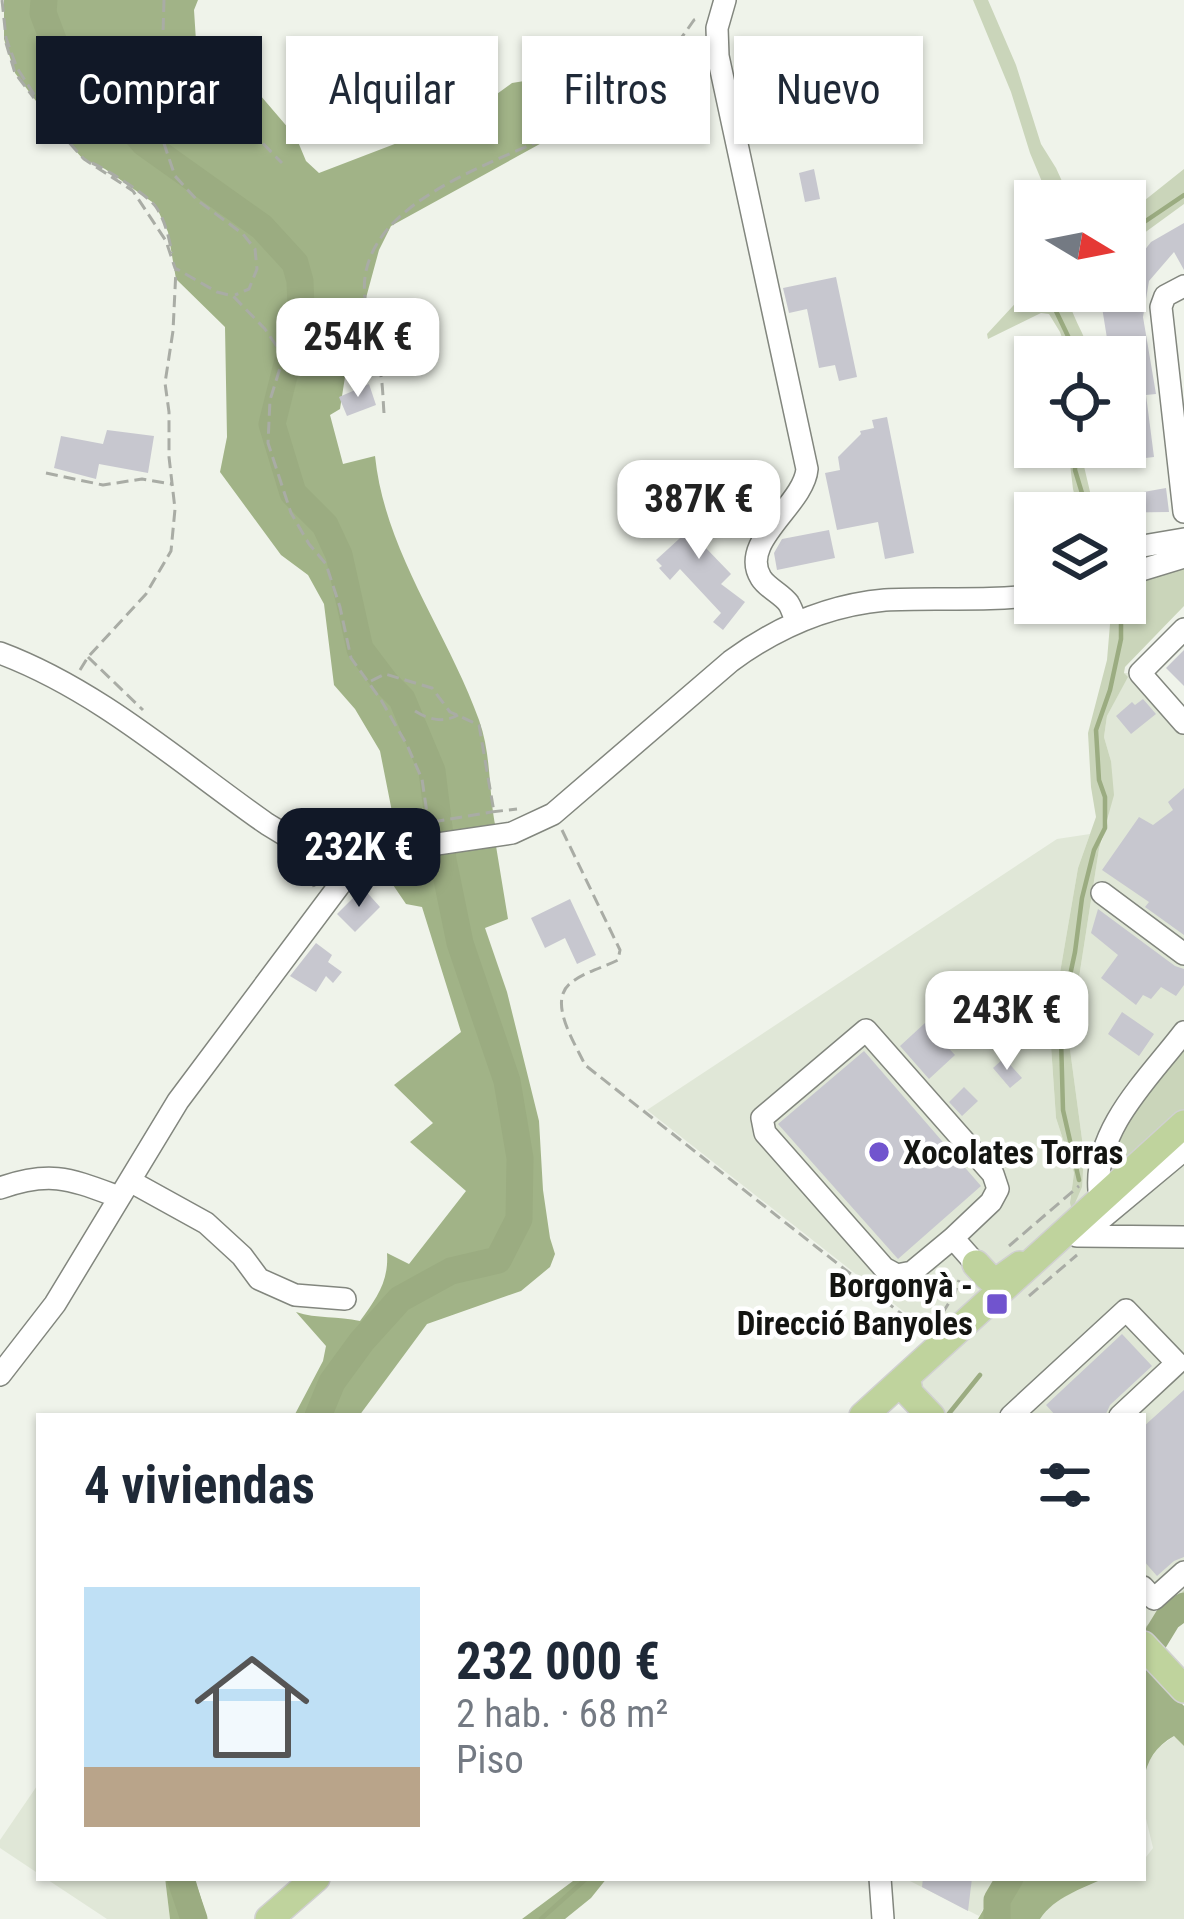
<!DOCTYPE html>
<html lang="es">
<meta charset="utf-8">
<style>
body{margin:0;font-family:"Roboto Condensed",sans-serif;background:#f2f2f3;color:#1f2937;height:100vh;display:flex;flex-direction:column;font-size:45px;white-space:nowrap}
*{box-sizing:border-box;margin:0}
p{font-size:39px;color:#747a83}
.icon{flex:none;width:66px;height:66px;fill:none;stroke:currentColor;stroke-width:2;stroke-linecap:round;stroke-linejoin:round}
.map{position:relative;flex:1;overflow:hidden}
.details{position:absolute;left:36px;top:1413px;width:1110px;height:468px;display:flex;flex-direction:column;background:#fff;border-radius:0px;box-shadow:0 3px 9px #0004}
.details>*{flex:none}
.guide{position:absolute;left:36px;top:36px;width:1113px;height:108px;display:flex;gap:24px}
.needle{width:78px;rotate:100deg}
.controls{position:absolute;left:1014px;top:180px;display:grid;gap:24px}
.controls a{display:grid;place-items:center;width:132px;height:132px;border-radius:0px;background:#fff;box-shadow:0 3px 9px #0004;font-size:60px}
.price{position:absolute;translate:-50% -102px;padding:0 27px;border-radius:24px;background:#fff;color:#222;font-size:39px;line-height:78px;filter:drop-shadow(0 3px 6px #0008)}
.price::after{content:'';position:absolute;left:50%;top:72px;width:36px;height:27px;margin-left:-18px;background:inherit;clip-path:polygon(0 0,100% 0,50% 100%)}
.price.current{background:#111827;color:#fff}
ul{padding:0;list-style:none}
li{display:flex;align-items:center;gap:36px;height:300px;padding:0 48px}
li+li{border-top:3px solid #e0e1e3}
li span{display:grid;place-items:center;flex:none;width:336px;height:240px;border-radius:0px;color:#555}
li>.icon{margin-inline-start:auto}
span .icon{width:144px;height:144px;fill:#fffc;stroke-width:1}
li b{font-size:51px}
h2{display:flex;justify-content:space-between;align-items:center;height:144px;padding:0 48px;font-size:51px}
.pill{padding:0 42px;border-radius:0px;background:#fff;box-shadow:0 3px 9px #0004;font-size:42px;line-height:108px}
.pill.current{background:#111827;color:#fff}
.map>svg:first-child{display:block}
</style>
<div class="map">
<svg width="1184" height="1919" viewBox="0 0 1184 1919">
<rect width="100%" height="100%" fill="#eff3ea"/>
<path fill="#e0e7d7" d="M1124 673H1140L1184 723V1590L1143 1629V1416H934L893 1373 936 1337 647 1110 1057 839 1090 834 1078 868 1050 1031 1056 1118 1074 1173 1070 1202 1084 1154 1069 1042 1099 849 1108 823 1111 761 1104 737 1107 716 1127 678Z
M1174 1736 1184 1746V1919H1040L1042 1913 1065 1896 1105 1878H1143V1861L1153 1848 1143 1806 1145 1767 1158 1748Z
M39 1783V1874L0 1848V1840Z
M45 1878H165L170 1919H107Z
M904 1878H1002L979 1916Z"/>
<path fill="#cad5ba" d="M973 0H988L1016 65 1041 144 1056 168 1071 201H1050L1030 153 1011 92Z
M1184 169V204L1125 247V216Z
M1035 282V291H1068C1068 313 1086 334 1091 357H1069L1060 332 1049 314 1041 313 988 339 987 334Z
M1068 447H1084L1083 462 1095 513H1079L1073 489Z
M1184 568V606L1125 667 1124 673 1128 677 1107 716 1104 737 1111 761 1114 795 1099 849 1069 1042 1084 1154 1082 1187 1072 1210 1070 1203 1074 1173 1056 1118 1050 1031 1078 868 1096 817 1091 787 1088 733 1107 660 1110 624 1106 603H1125V584Z
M1184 1046V1110L1109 1175 1111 1148 1127 1119Z
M1184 1590V1622L1155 1646 1143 1629Z"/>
<path fill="#a1b387" d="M4 0H198L194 10 196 41 254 88 296 137 306 161 319 173 465 117 512 83 561 75 600 86 592 103 567 129 391 226 379 250 363 309 368 341 354 344 347 364 340 409 330 415 343 464 375 456C385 552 447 631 479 720 492 756 488 793 496 829L398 842 380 751 355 709 334 685 324 604 308 575 281 555 220 472 227 437 225 327 176 279 168 232 155 204 105 169 82 158 60 133 15 73 4 39Z
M496 846 508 919 485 928 507 992 539 1121 543 1190 550 1238 555 1254 550 1267 521 1291 427 1324 359 1416H294L323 1361 326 1346 296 1312C317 1319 338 1316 360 1321 376 1299 389 1282 387 1253L409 1264 466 1191 410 1142 433 1123 394 1085 461 1032 422 907 406 904 389 879 358 884 367 866Z
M1143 1663 1184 1706V1746L1174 1736C1154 1747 1145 1764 1143 1786Z
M165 1878H195L207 1919H170Z
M577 1878H607L591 1898 565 1919H522Z
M1002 1878H1105C1081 1889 1055 1897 1040 1919H978Z"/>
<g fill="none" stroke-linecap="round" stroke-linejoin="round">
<path stroke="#9bac81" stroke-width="4.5" d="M1125 235 1184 195
M1057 291 1055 309 1078 357
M1076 447 1075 470 1088 513
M1079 1180 1063 1110 1061 1038 1063 1008 1075 952 1082 898 1094 850 1105 828V797L1099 780 1096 730 1110 690 1121 639V624L1115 603
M947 1416 980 1375
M541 1919 587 1878"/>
<path stroke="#9bac81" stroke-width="27" d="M44 0 43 13 55 45 101 92 144 143 262 227 295 263 300 281 301 308 272 424 293 493 325 525 339 555 360 649 385 682 402 699 432 771 443 860 460 943 507 1081 520 1158 519 1219 498 1260 451 1271 400 1299 362 1341 332 1382 318 1416
M1143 1659 1168 1618 1184 1606
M180 1878 194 1919
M997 1919V1900L1010 1878"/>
</g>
<path fill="#c7c7cf" d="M814 169 820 199 805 202 799 173Z
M1184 223V270L1174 252 1149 281 1143 317 1156 394 1146 395 1154 457 1120 461 1118 447H1125V357H1110L1101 301 1115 300 1118 291H1125V275L1151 242Z
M836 277 857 377 839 381 835 365 819 368 807 309 789 313 783 288Z
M369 384 376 405 347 416 339 397Z
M887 417 914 553 885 559 878 522 837 530 825 473 840 470 838 457 861 434 860 431 874 428 872 420Z
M107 430 154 436 148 473 99 464 96 479 54 468 61 436 103 444Z
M1166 488 1169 512 1092 513 1122 500 1121 496Z
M672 493 699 515 701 512 715 527 702 544 731 574 721 584 745 602 723 630 713 622 721 613 680 569 670 580 659 568 662 566 656 560 691 528 661 500Z
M829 530 835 558 777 570 774 553 782 539Z
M1184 650V686L1166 668Z
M1143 699 1156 714 1131 734 1116 716 1132 702 1135 705Z
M1184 788V935L1145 907 1149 902 1102 870 1139 817 1153 825 1173 810 1168 802Z
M363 888 380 907 355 932 337 914Z
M570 899 596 955 577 964 565 938 545 948 531 918Z
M1098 909 1175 966 1184 969V985L1176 996 1161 987 1151 999 1143 995 1136 1005 1101 978 1118 955 1091 933Z
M316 943 332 955 328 962 342 972 333 983 326 976 316 992 290 976Z
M1122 1012 1154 1034 1139 1056 1108 1034Z
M925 1023 955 1055 929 1079 900 1046Z
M864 1051 981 1186 898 1259 778 1124Z
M1004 1058 1022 1078 1010 1088 993 1068Z
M964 1087 978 1101 962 1116 949 1102Z
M1122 1334 1152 1366 1110 1405 1105 1416H1056L1046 1405Z
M1184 1390V1557L1174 1561 1157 1576 1143 1560V1427Z
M923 1878H972L968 1911 922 1887Z"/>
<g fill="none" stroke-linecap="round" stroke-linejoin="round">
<g stroke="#82867e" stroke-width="24">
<path id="minor" d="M725 0 717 28 718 56 807 469C804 505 738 542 761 578 767 588 782 594 789 604 790 605 796 621 797 622
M1184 286 1165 296 1161 307 1184 512
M1125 549 1184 539
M1125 575 1184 557
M1184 629 1140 673 1184 723
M0 653C99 690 181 764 267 824L295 841 312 847 362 855 512 833 553 814 731 661C776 628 829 605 885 600 935 597 985 602 1035 595
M1102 893 1184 954
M130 1181 206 1223 242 1256 259 1279 295 1295 345 1299
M0 1188C51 1170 70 1179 119 1197
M1099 1190C1094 1129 1149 1078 1184 1032
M1082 1235 1184 1150
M1077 1236 1184 1237
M953 1238 991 1202 998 1189 993 1174 866 1030 762 1118 765 1133 884 1268 897 1275 912 1272 953 1238 976 1264
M0 1375 55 1304 178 1101 362 855
M1011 1416 1126 1310 1177 1363 1120 1416
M1143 1587 1154 1599 1184 1572
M880 1878 883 1919"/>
</g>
<g stroke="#d0d0d0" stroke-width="30">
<path id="major" d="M976 1264 988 1277 999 1280 1020 1265
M902 1382 908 1386 909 1393 931 1416
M863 1416 1184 1124
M1143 1645 1184 1689
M269 1919 316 1878"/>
</g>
<path stroke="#a9aca5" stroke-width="3" stroke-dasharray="12 6" stroke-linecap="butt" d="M2 0 6 38 17 68 56 128 84 159 133 191 166 241 175 268 217 292 233 296 265 329 278 348 281 365 270 400 268 443 291 513 309 544 326 564 340 607 351 658 381 700 407 745 422 779 429 827
M164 0 162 67 155 117 175 176 197 200 243 234 255 249 257 269 249 289 235 295
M6 43 15 73 34 98
M163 68 194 93 242 122 282 163
M92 163C106 169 148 195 156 207 165 220 169 238 172 253
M384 413C383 401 383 388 381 376 377 348 361 305 365 277 378 181 552 149 620 101 650 80 674 49 694 20L700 18
M46 473 103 485 142 479 171 484
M88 657 143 710
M80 670 88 657 146 594 171 551 175 509 169 457V412L165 383 173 331 176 269
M371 681 385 674 432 688 450 712 479 725 494 812
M415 711C429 720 444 723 458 715
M491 812 517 809
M297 819 315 827
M562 830 620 950 618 960C604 967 585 972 572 982 546 1000 575 1043 585 1065L922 1330
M348 833 398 829
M302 865 311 872 314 887
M1009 1246 1079 1186
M1029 1296 1077 1255
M942 1314 955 1293 959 1280"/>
<use href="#minor" stroke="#fff" stroke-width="21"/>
<use href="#major" stroke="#bfd39d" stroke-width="27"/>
<path stroke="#a9aca5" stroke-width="3" stroke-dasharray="12 6" stroke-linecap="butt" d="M397 828 491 812"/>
</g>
<g fill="#7154ce" stroke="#fff" stroke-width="4.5">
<circle cx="879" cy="1152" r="12"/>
<rect x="985" y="1292" width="24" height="24" rx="6"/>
</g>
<g text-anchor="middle" stroke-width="9" stroke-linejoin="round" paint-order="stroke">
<g font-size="33" font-weight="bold" fill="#141512" stroke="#fff" text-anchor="start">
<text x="903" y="1164">Xocolates Torras</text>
<text x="973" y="1297" text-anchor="end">Borgonyà -<tspan x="973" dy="38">Direcció Banyoles</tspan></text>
</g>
</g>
</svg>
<div class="controls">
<a><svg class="needle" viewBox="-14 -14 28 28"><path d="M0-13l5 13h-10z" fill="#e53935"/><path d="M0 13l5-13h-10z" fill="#747a83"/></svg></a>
<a><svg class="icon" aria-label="locate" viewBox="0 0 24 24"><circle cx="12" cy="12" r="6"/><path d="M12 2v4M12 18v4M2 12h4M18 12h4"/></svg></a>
<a><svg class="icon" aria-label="layers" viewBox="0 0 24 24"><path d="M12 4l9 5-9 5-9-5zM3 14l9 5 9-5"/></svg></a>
</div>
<b class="price" style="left:358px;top:400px">254K €</b>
<b class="price" style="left:699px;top:562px">387K €</b>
<b class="price current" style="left:359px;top:910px">232K €</b>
<b class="price" style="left:1007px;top:1073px">243K €</b>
<div class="guide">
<a class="pill current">Comprar</a>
<a class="pill">Alquilar</a>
<a class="pill">Filtros</a>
<a class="pill">Nuevo</a>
</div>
<section class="details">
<h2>4 viviendas<svg class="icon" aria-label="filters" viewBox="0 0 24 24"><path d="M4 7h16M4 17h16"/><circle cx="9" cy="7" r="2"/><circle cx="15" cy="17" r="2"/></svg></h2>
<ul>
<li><span style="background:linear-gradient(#bfe0f5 75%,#b9a48a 0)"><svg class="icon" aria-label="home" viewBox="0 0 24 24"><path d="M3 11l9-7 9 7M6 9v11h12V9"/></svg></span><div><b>232 000 €</b><p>2 hab. · 68 m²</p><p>Piso</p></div></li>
</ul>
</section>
</div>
